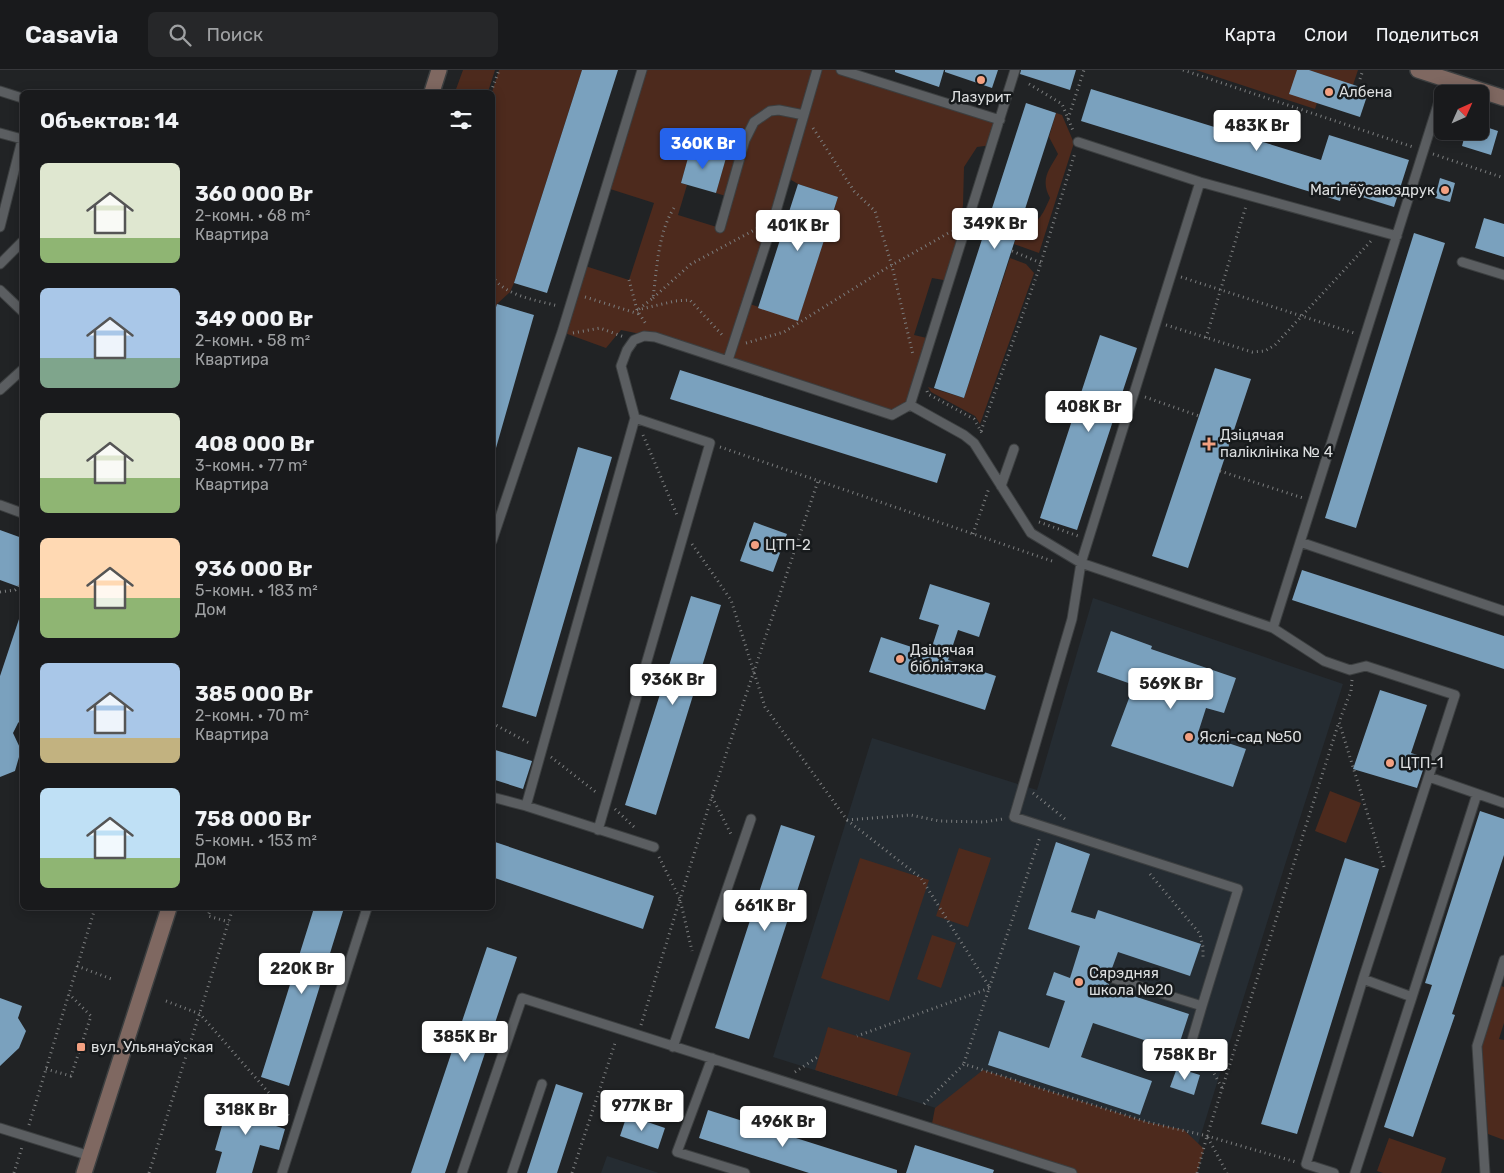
<!DOCTYPE html>
<html lang="ru">
<meta charset="utf-8">
<style>
body{margin:0;font-family:Rubik,sans-serif;background:#262729;color:#f1f3f6;height:100vh;display:flex;flex-direction:column;font-size:19px;white-space:nowrap}
*{box-sizing:border-box;margin:0}
p{font-size:16px;color:#9fa1a3}
.icon{flex:none;width:28px;height:28px;fill:none;stroke:currentColor;stroke-width:2;stroke-linecap:round;stroke-linejoin:round}
.map{position:relative;flex:1;overflow:hidden}
.side{position:absolute;left:20px;top:20px;width:475px;height:820px;display:flex;flex-direction:column;background:#191a1c;border-radius:8px;box-shadow:0 2px 12px #0003,0 0 0 1px #37383b}
.side>*{flex:none}
.needle{width:32px;rotate:45deg}
.tools{position:absolute;left:1434px;top:15px;display:grid;gap:10px}
.tools a{display:grid;place-items:center;width:55px;height:55px;border-radius:8px;background:#191a1c;box-shadow:0 2px 12px #0003,0 0 0 1px #37383b;font-size:25px}
.price{position:absolute;translate:-50% -42px;padding:0 11px;border-radius:5px;background:#fff;color:#222;font-size:16px;line-height:32px;filter:drop-shadow(0 1px 2px #0008)}
.price::after{content:'';position:absolute;left:50%;top:30px;width:15px;height:11px;margin-left:-8px;background:inherit;clip-path:polygon(0 0,100% 0,50% 100%)}
.price.active{background:#2563eb;color:#fff}
ul{padding:0;list-style:none}
li{display:flex;align-items:center;gap:15px;height:125px;padding:0 20px}
li span{display:grid;place-items:center;flex:none;width:140px;height:100px;border-radius:8px;color:#555}
li>.icon{margin-inline-start:auto}
span .icon{width:60px;height:60px;fill:#fffc;stroke-width:1}
li b{font-size:21px}
h2{display:flex;justify-content:space-between;align-items:center;height:60px;padding:0 20px;font-size:21px}
header{display:flex;align-items:center;gap:30px;box-sizing:border-box;height:70px;padding:0 25px;background:#191a1c;border-bottom:1px solid #37383b}
header strong{font-size:24px}
nav{display:flex;gap:28px;margin-inline-start:auto;font-size:18px}
.search{width:350px;height:45px;background:#262729;display:flex;align-items:center;gap:12px;box-sizing:border-box;padding:0 18px;border-radius:8px;color:#9fa1a3;font-size:19px}
.map>svg:first-child{display:block}
</style>
<header>
<strong>Casavia</strong>
<div class="search"><svg class="icon" aria-label="search" viewBox="0 0 24 24"><circle cx="10" cy="10" r="6"/><path d="M15 15l6 6"/></svg>Поиск</div>
<nav><a>Карта</a><a>Слои</a><a>Поделиться</a></nav>
</header>
<div class="map">
<svg width="1504" height="1103" viewBox="0 0 1504 1103">
<rect width="100%" height="100%" fill="#212325"/>
<path fill="#252c32" d="M1093 528 1343 614 1284 798 1189 1103H1143L773 987 872 668 1037 720Z
M607 1086 659 1103H601Z"/>
<path fill="#4d2a1d" fill-rule="evenodd" d="M463 0H495L488 22H455Z
M499 0H582L514 213 510 222 497 234 493 250 492 22Z
M642 0H841L1000 50 992 75 977 77 964 97 963 135 953 198 949 211 932 208 914 265 931 269 910 335 892 345 655 267 621 260 606 278 562 262 582 195 629 210 654 133 607 118ZM691 78 726 88 716 123 729 127 720 158 678 145 687 115 681 113ZM786 107 798 114 838 127 798 250 747 233Z
M1196 0H1297L1317 33 1315 39Z
M1309 0H1358L1353 15Z
M1056 43 1062 45 1074 73 1039 183 1014 174 1019 158C1039 154 1042 146 1050 128 1040 109 1049 100 1058 84L1049 67Z
M1010 188 1026 194 1034 203 980 354 975 346 931 322 928 317 964 328Z
M1330 721 1361 733 1346 773 1315 761Z
M959 778 991 788 968 857 936 846Z
M860 788 929 810 889 931 821 908Z
M932 865 956 873 941 918 917 909Z
M1501 916 1504 917V953L1499 969 1504 970V1070L1488 1064 1482 977Z
M828 957 911 983 897 1026 815 1000Z
M983 1000 1147 1052 1184 1060 1204 1079 1197 1103H1072L931 1059 935 1038Z
M1389 1068 1446 1088 1441 1103H1383L1377 1101Z"/>
<path fill="#7aa1be" d="M582 0H618L547 223 514 213Z
M895 0H944L939 17 895 2Z
M945 0H998L992 18 945 2Z
M1021 0H1076L1070 20 1020 4Z
M1297 0H1309L1369 20 1360 47 1289 24Z
M1091 19 1321 90 1329 65 1409 90 1394 137 1343 121 1340 131 1081 51Z
M1026 33 1056 43 964 328 934 318Z
M1480 55 1498 61 1491 85 1462 76 1466 61H1480Z
M691 77 726 88 716 123 681 113Z
M1440 108 1455 113 1450 132 1435 128Z
M798 114 838 127 798 251 758 238Z
M1484 148 1504 154V187L1475 178Z
M1414 163 1445 173 1356 458 1325 448Z
M497 234 534 245 496 378 492 377V250Z
M1100 265 1137 278 1077 460 1040 448Z
M1215 298 1251 309 1188 498 1152 486Z
M680 300 946 384 937 413 670 329Z
M578 377 612 387 536 647 502 637Z
M754 452 787 464 773 502 740 491Z
M0 460 22 468V518L0 510Z
M1302 500 1504 566V599L1292 530Z
M930 514 990 533 979 567 958 560 948 590 996 606 985 640 869 602 881 567 930 583 939 555 919 549Z
M691 526 721 535 656 745 625 735Z
M20 546H22V649L18 653 13 663 21 680 15 701 0 707V606Z
M1111 561 1152 576 1151 579 1236 608 1224 643 1206 638 1198 663 1246 679 1233 717 1111 676 1134 615 1097 602Z
M1380 620 1427 635 1411 683 1427 688 1417 718 1353 699Z
M492 679 532 691 523 719 492 709Z
M1480 741 1504 749V785L1452 944 1455 945 1413 1067 1384 1057 1432 915 1425 913Z
M781 755 815 766 749 969 715 958Z
M492 771 654 826 643 859 492 807Z
M1056 772 1090 784 1071 842 1095 849 1098 840 1201 874 1190 906 1118 882 1111 901H1107L1103 905 1104 911 1109 914V918L1189 944 1177 981 1093 953 1081 987 1152 1011 1140 1045 988 995 999 961 1049 978 1065 931 1046 925 1054 902 1070 908 1080 876 1028 859Z
M1345 788 1379 799 1297 1064 1261 1054Z
M314 838H344L289 1016 261 1007Z
M487 877 517 887 445 1103H411Z
M0 928 22 936 18 948 26 961 19 978 0 996Z
M1177 998 1200 1005 1194 1025 1170 1017Z
M556 1014 583 1023 557 1103H527Z
M239 1026 272 1035 267 1053 285 1059 279 1080 260 1075 252 1103H216L222 1082 215 1080 226 1042 234 1044Z
M708 1040 897 1100V1103H809L699 1068Z
M627 1045 665 1058 658 1079 620 1066Z
M915 1075 994 1100 993 1103H906Z"/>
<g fill="none" stroke-linecap="round" stroke-linejoin="round">
<g stroke="#3c3f40" stroke-width="11">
<path id="lane" d="M841 0 1000 50
M0 21 22 28
M0 63 22 69
M1078 72 1200 112 1397 166
M1200 112 1081 493 1273 558 1324 591 1350 600 1366 596 1455 625 1363 909
M0 157 22 70
M720 158 745 70 754 52 770 41 779 40 804 45
M1462 192 1504 205
M0 194 22 172
M0 220 22 241
M728 290 772 155 817 0
M0 320 22 300
M910 335 964 365 974 373 1031 463 1081 493 1072 549 1014 747 1238 819 1202 936 1109 907
M1001 416 1014 379
M0 435 22 443
M492 471 562 262 642 0
M1300 472 1504 541
M1273 558 1446 9
M1429 707 1504 733
M492 727 526 736 635 348 621 296 627 280 634 270 644 266 655 267 892 345 910 335 1015 0
M526 736 654 777
M598 760 710 373 635 348
M1412 927 1477 724
M673 977 751 749
M1187 987 1202 936
M712 988 677 1082 745 1103
M0 1058 90 1086
M282 1103 367 838
M462 1103 522 928 1072 1103
M512 1103 542 1014
M1334 1103 1306 1094 1363 909 1412 927 1355 1103
M1485 1103 1477 976 1504 890"/>
</g>
<g stroke="#3c3f40" stroke-width="18">
<path id="secondary" d="M1418 0 1504 28
M432 22 439 0
M84 1103 169 838"/>
</g>
<path stroke="#7c7e7f" stroke-width="3" stroke-dasharray="1 4" stroke-linecap="butt" d="M1183 0 1413 77
M1360 9 1363 0
M1029 14 1062 34 1074 63
M491 22 499 0
M1068 49 1084 0
M813 58 854 121 875 141 892 196 913 285
M1433 84 1504 108
M1012 181 1041 193
M492 206C505 226 536 230 558 236
M1181 207 1354 263
M629 210 637 240 646 254
M585 227 639 244
M653 228 691 194 758 158
M639 239 653 228C657 198 658 160 676 135
M637 240 675 231 690 230 724 267
M1166 255 1252 282 1265 281 1275 275 1371 171
M573 263 600 258 624 267
M1206 268 1246 136
M746 273 784 262 885 199 952 161
M927 321 928 324 974 349 982 363
M1145 327 1199 346
M981 361 1039 199 1075 83
M643 365 677 445
M720 377 1052 491
M1220 401 1303 428
M1039 452 1078 466
M973 464 989 418
M692 474 731 530 765 637 847 750 921 808 990 918 857 966
M0 522 15 520 22 513
M1352 610 1351 621 1339 652 1385 800
M492 653 531 674
M551 687 597 723
M1033 723 1065 749
M712 727 732 766
M615 739 634 757
M847 750 911 745 939 751 984 752 1003 749
M659 787 680 829 692 881
M1150 804 1200 864 1203 877V887
M211 838 208 846 229 852
M77 896 114 910
M166 931 200 944 289 1046
M641 955 712 726 818 411
M1206 970 1210 996 1222 1018
M964 993 1040 767
M46 999 71 1006 91 946 69 924
M795 1002 819 986
M924 1034 964 994 1147 1052 1207 1066 1339 652
M29 1055 95 838
M1207 1066 1296 1092
M14 1103 22 1077
M149 1103 233 838
M572 1103 616 970
M1197 1103 1207 1066 1227 1103"/>
<use href="#lane" stroke="#5b5e61" stroke-width="9"/>
<use href="#secondary" stroke="#7f6861" stroke-width="15"/>
</g>
<g fill="#f3a081" stroke="#171a1c" stroke-width="2">
<circle cx="981" cy="10" r="5"/>
<circle cx="1329" cy="22" r="5"/>
<circle cx="1445" cy="120" r="5"/>
<path d="M1206.5 366.5h5v5h5v5h-5v5h-5v-5h-5v-5h5z"/>
<circle cx="755" cy="475" r="5"/>
<circle cx="900" cy="589" r="5"/>
<circle cx="1189" cy="667" r="5"/>
<circle cx="1390" cy="693" r="5"/>
<circle cx="1079" cy="912" r="5"/>
<rect x="76" y="972" width="10" height="10" rx="2.5"/>
</g>
<g text-anchor="middle" stroke-width="5" stroke-linejoin="round" paint-order="stroke">
<g font-size="15" fill="#dcdedf" stroke="#171a1c" text-anchor="start">
<text x="1339" y="27">Албена</text>
<text x="981" y="32" text-anchor="middle">Лазурит</text>
<text x="1435" y="125" text-anchor="end">Магілёўсаюздрук</text>
<text x="1220" y="370">Дзіцячая<tspan x="1220" dy="17">паліклініка № 4</tspan></text>
<text x="765" y="480">ЦТП-2</text>
<text x="910" y="585">Дзіцячая<tspan x="910" dy="17">бібліятэка</tspan></text>
<text x="1199" y="672">Яслі-сад №50</text>
<text x="1400" y="698">ЦТП-1</text>
<text x="1089" y="908">Сярэдняя<tspan x="1089" dy="17">школа №20</tspan></text>
<text x="91" y="982">вул. Ульянаўская</text>
</g>
</g>
</svg>
<div class="tools">
<a><svg class="needle" viewBox="-14 -14 28 28"><path d="M0-13l5 13h-10z" fill="#e53935"/><path d="M0 13l5-13h-10z" fill="#9fa1a3"/></svg></a>
</div>
<b class="price" style="left:1257px;top:82px">483K Br</b>
<b class="price active" style="left:703px;top:100px">360K Br</b>
<b class="price" style="left:995px;top:180px">349K Br</b>
<b class="price" style="left:798px;top:182px">401K Br</b>
<b class="price" style="left:1089px;top:363px">408K Br</b>
<b class="price" style="left:673px;top:636px">936K Br</b>
<b class="price" style="left:1171px;top:640px">569K Br</b>
<b class="price" style="left:765px;top:862px">661K Br</b>
<b class="price" style="left:302px;top:925px">220K Br</b>
<b class="price" style="left:465px;top:993px">385K Br</b>
<b class="price" style="left:1185px;top:1011px">758K Br</b>
<b class="price" style="left:642px;top:1062px">977K Br</b>
<b class="price" style="left:246px;top:1066px">318K Br</b>
<b class="price" style="left:783px;top:1078px">496K Br</b>
<section class="side">
<h2>Объектов: 14<svg class="icon" aria-label="filters" viewBox="0 0 24 24"><path d="M4 7h16M4 17h16"/><circle cx="9" cy="7" r="2"/><circle cx="15" cy="17" r="2"/></svg></h2>
<ul>
<li><span style="background:linear-gradient(#dfe7d0 75%,#8fb573 0)"><svg class="icon" aria-label="home" viewBox="0 0 24 24"><path d="M3 11l9-7 9 7M6 9v11h12V9"/></svg></span><div><b>360 000 Br</b><p>2-комн. · 68 m²</p><p>Квартира</p></div></li>
<li><span style="background:linear-gradient(#a9c7e8 70%,#7fa58c 0)"><svg class="icon" aria-label="home" viewBox="0 0 24 24"><path d="M3 11l9-7 9 7M6 9v11h12V9"/></svg></span><div><b>349 000 Br</b><p>2-комн. · 58 m²</p><p>Квартира</p></div></li>
<li><span style="background:linear-gradient(#dfe7d0 65%,#8fb573 0)"><svg class="icon" aria-label="home" viewBox="0 0 24 24"><path d="M3 11l9-7 9 7M6 9v11h12V9"/></svg></span><div><b>408 000 Br</b><p>3-комн. · 77 m²</p><p>Квартира</p></div></li>
<li><span style="background:linear-gradient(#ffd9b3 60%,#8fb573 0)"><svg class="icon" aria-label="home" viewBox="0 0 24 24"><path d="M3 11l9-7 9 7M6 9v11h12V9"/></svg></span><div><b>936 000 Br</b><p>5-комн. · 183 m²</p><p>Дом</p></div></li>
<li><span style="background:linear-gradient(#a9c7e8 75%,#c2b280 0)"><svg class="icon" aria-label="home" viewBox="0 0 24 24"><path d="M3 11l9-7 9 7M6 9v11h12V9"/></svg></span><div><b>385 000 Br</b><p>2-комн. · 70 m²</p><p>Квартира</p></div></li>
<li><span style="background:linear-gradient(#bfe0f5 70%,#8fb573 0)"><svg class="icon" aria-label="home" viewBox="0 0 24 24"><path d="M3 11l9-7 9 7M6 9v11h12V9"/></svg></span><div><b>758 000 Br</b><p>5-комн. · 153 m²</p><p>Дом</p></div></li>
</ul>
</section>
</div>
